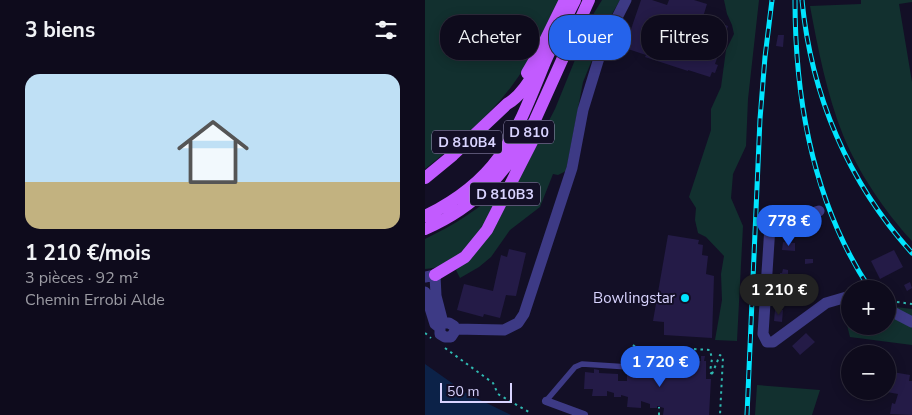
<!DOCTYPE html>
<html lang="fr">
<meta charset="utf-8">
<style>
body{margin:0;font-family:"Nunito Sans",sans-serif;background:#171425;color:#f1f3f6;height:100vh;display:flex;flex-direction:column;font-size:19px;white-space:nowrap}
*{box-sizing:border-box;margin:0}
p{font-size:16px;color:#9b9ba3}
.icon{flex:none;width:28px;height:28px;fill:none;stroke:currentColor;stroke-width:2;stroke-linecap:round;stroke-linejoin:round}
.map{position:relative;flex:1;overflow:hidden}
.details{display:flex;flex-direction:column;background:#0e0b1c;width:425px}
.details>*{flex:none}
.hud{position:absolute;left:15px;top:15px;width:396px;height:45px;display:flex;gap:10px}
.fabs{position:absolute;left:416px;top:280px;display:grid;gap:10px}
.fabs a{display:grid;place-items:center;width:55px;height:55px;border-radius:50%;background:#0e0b1c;box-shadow:0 2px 12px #0003,0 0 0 1px #2e2b3b;font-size:25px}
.scale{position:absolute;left:15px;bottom:12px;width:72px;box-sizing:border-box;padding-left:5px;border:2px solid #d9d4ff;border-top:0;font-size:14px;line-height:18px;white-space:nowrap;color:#d9d4ff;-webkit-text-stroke:4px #130f26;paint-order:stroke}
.price{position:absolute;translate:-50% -42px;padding:0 11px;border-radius:18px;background:#2563eb;color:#fff;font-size:16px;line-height:32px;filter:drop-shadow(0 1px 2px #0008)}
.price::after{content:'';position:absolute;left:50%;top:30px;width:15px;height:11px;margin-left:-8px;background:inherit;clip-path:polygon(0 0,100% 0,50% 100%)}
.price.current{background:#222;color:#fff}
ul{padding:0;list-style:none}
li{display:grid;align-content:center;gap:10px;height:265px;padding:0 25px}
li span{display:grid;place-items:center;height:155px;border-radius:15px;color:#555}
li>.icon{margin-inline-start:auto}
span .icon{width:90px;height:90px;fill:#fffc;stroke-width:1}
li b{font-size:21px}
h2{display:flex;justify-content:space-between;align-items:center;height:60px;padding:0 25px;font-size:21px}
.tag{padding:0 18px;border-radius:20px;background:#0e0b1c;box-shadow:0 2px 12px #0003,0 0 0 1px #2e2b3b;font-size:18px;line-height:45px}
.tag.current{background:#2563eb;color:#fff}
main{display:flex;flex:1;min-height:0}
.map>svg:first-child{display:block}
</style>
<main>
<section class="details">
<h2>3 biens<svg class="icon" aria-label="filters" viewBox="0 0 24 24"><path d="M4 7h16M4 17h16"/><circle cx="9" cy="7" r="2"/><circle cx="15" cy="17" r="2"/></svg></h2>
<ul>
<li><span style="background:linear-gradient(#bfe0f5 70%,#c2b280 0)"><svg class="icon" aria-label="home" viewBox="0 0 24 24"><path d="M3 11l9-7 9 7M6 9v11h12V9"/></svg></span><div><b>1 210 €/mois</b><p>3 pièces · 92 m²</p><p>Chemin Errobi Alde</p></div></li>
</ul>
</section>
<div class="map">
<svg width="487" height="415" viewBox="0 0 487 415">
<rect width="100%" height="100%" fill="#130f26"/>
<path fill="#12302f" d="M0 0H134C120 30 106 61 86 87 62 119 30 145 0 169Z
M177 0H195L183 21 158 82 141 171 133 175 128 174 115 207 85 230 66 257 54 267 35 278 31 270 45 258 72 221 130 109 169 13Z
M299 0H334L323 99 321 146 308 174 306 198 318 226 312 341 290 340 297 300 296 274 299 256 281 237 273 233 270 220 271 208 264 197 286 130V109L296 87 301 50 309 34 307 25 302 14Z
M436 0H487V2L474 4 487 82V241C460 212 433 172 418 135 402 95 393 49 385 6L436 4Z
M79 186C65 217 39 268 0 269V239C29 225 56 208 79 186Z
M463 306 487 309V345L425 337 422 325 425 320V326H462Z
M332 385 395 390 387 415H330Z"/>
<path fill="#0c2248" d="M0 364 41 393 86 415H0Z"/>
<path fill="#241b47" d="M216 0H227L242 5 244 0H269L282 4 278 17 303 26 290 64 293 65 290 73 287 72 285 77 263 70V71L220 57 221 55 200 48 201 43 199 42 202 34 204 35Z
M353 35H359L358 47 351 46Z
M243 235 274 240 273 244 278 245 277 255 283 256 281 274 289 276 287 338 239 335V322L228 321Z
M358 242 370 243V251L357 250Z
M84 249 101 253 91 296 81 295 75 318 59 314 58 317 32 310 39 284 68 291 76 255 82 257Z
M469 250 478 267 455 279 446 261Z
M380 259H388V263L380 264Z
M358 269 363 270V274H365L364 297H354L355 273H357Z
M485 282 487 288 482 291 479 285Z
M350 310H358L357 322 349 321Z
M381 333 390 342 375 355 367 346Z
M276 356H280L279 361H281V379H286L284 415H238L239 408 232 406V408H225V404L216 401V408L202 407 203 397 196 395V397H189V393L182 391V396H167L168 389H159L160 372 169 373V369L174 370V373L193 374V381H202V375H219L220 372H225L224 376H240L241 359 276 361Z
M462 371 485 375 484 381H487V415L465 414 467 403 470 404 473 394 462 392Z"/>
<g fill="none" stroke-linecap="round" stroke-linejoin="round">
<path stroke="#2fb8b0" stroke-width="2" stroke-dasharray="2.5 4" stroke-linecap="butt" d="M472 302 487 304
M0 333 6 338
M208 345 221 355
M20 348 68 383 73 394 104 412
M269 349 285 350 287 359 285 372 287 374
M287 374 295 355 298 357 295 415
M234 376V366
M234 415V407"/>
<path stroke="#3d3a85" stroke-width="5.5" d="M121 401 150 367 157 364 219 368 236 353H263"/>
<path stroke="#3d3a85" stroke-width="8" d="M121 401 159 415"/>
<path stroke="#3d3a85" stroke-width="11" d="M394 211 345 226 338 334 342 342H348L401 303 425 296
M0 277 10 275 11 296 18 323
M0 292 10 324 15 328V334L20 337H26L30 331 29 326 24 323H18
M462 309 487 322
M30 329 79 330 93 323 99 314 147 168 158 110 178 45 201 0"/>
<path stroke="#c25bff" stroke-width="12" d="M102 73 116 49 140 0
M0 178 28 155 82 104C96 96 105 80 113 66
M0 216C76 179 90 135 120 62 129 41 140 20 150 0
M0 229C53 206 84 170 110 120L164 0
M10 275 40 257 62 230 113 130"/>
<g stroke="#00e5ff" stroke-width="5">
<path id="rail" d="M370 0C370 102 388 203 445 289
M377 0C386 95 423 182 487 253
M322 415 335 119 340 57 347 0"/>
</g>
<use href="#rail" stroke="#130f26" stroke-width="3" stroke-dasharray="9" stroke-linecap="butt"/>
</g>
<circle fill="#00e5ff" stroke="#130f26" stroke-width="2" cx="260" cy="298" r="5"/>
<g text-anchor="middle" stroke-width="4" stroke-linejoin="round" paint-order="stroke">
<g fill="#130f26" stroke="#9e99be" stroke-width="1">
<rect x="79" y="120.5" width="50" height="23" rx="4"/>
<rect x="7" y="130.5" width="70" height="23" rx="4"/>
<rect x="45" y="182.5" width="70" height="23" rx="4"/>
</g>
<g font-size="14" font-weight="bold" fill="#d9d4ff">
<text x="104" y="137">D 810</text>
<text x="42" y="147">D 810B4</text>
<text x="80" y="199">D 810B3</text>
</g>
<g font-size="15" fill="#d9d4ff" stroke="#130f26" text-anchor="end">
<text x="250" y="303">Bowlingstar</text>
</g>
</g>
</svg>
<div class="fabs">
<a>+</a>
<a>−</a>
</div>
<div class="scale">50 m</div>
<b class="price" style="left:364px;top:247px">778 €</b>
<b class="price current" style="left:354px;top:316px">1 210 €</b>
<b class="price" style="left:235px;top:388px">1 720 €</b>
<div class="hud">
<a class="tag">Acheter</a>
<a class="tag current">Louer</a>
<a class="tag">Filtres</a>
</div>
</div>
</main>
